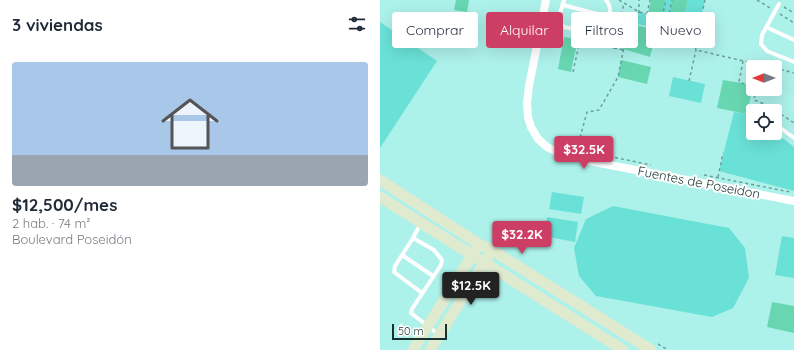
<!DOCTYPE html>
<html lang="es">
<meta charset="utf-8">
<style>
body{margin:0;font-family:Quicksand,sans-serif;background:#f6f6f7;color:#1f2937;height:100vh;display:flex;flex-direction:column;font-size:15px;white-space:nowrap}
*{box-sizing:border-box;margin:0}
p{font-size:13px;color:#747a83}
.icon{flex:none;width:22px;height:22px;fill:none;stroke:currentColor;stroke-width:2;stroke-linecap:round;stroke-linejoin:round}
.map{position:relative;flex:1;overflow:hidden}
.details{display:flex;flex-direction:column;background:#fff;width:380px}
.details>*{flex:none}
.banner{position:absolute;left:12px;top:12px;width:342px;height:36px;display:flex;gap:8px}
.needle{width:26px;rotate:270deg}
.buttons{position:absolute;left:366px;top:60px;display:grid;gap:8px}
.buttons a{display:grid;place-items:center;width:36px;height:36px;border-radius:4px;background:#fff;box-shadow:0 4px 16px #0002;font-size:20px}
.scale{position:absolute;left:12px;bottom:10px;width:55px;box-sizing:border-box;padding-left:4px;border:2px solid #173330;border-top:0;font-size:11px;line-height:14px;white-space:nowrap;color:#173330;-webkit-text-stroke:3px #fff;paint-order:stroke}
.price{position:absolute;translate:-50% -34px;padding:0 9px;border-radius:4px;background:#cd3e65;color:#fff;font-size:13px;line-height:26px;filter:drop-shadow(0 1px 2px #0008)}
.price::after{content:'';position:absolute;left:50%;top:24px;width:12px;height:9px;margin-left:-6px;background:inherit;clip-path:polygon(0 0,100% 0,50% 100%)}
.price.current{background:#222;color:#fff}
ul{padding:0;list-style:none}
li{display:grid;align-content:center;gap:8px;height:212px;padding:0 12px}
li span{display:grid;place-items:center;height:124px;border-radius:4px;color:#555}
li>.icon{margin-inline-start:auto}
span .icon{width:72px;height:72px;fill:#fffc;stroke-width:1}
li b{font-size:17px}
h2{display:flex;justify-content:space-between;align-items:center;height:48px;padding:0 12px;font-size:17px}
.pill{padding:0 14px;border-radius:4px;background:#fff;box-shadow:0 4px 16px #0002;font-size:14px;line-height:36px}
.pill.current{background:#cd3e65;color:#fff}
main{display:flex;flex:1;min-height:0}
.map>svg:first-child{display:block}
</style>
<main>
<section class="details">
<h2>3 viviendas<svg class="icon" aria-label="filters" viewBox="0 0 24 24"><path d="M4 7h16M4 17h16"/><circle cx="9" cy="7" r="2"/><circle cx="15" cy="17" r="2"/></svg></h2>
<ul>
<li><span style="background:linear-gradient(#a9c7e8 75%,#9aa5b1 0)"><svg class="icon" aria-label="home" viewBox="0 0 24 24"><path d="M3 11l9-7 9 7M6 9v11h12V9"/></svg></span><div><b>$12,500/mes</b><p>2 hab. · 74 m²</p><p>Boulevard Poseidón</p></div></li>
</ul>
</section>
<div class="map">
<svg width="414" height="350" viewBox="0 0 414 350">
<rect width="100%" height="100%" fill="#acf1ea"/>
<path fill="#6ae1d7" d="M285 0H292L290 13 304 16 308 0H325L319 25 282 17Z
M259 12 271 15 268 26 256 24Z
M239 21 250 24 243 49 233 46Z
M0 22 57 61 0 148Z
M293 77 325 84 321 103 289 96Z
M354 112 367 114 373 117V133L395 132 414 147V191L339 171Z
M172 192 204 197 201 214 169 209Z
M233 206 349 228 365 248 369 278 353 308 332 317 216 296 199 276 194 248 206 219Z
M167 217 198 222 195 242 164 236Z
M402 236 414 238V278L395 275Z"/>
<path fill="#68d7b1" d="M76 0H89L87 12 74 10Z
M271 0H285L282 17 268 13Z
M292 0H308L304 16 290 13Z
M250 24 277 30 270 57 243 49Z
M288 29 301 35 296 47 283 42Z
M184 37 198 39 191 72 178 69Z
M241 60 271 67 267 84 238 77Z
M343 80 373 85 367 114 337 108Z
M392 302 414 306V333L387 327Z"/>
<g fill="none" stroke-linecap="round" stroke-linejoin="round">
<path stroke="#6c9f9a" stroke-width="1.5" stroke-dasharray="3 3" stroke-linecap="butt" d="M239 0 259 12 318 25
M325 0 315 45 316 50 390 67
M377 0 390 8
M404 7 414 13
M267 14 270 0
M400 14 414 23
M282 17 286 0
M288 19 292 0
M297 33 303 22
M234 48 243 50
M363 61 359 82 373 87
M395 68 414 73
M193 72 200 40 234 48 244 3
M309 81 316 50
M376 89 374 100 387 105 414 123
M194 149 271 165
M197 149 207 112 219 110 238 77 249 23 256 24 259 12V0
M324 175 410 192
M338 177 343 153
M278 344 288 350"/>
<path stroke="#fff" stroke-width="4" d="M184 0C182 9 175 20 184 27L221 35 226 33C228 22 234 9 226 0
M399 4 382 35 381 44 387 51 414 62
M183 5 229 17
M386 27 414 40
M395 124 414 138
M33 238 41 223
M22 255 53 276
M42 293 14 272 15 266 33 238 54 250 62 260 61 265 32 309 31 313 58 334"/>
<path stroke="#fff" stroke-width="8" d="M166 0 149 86 147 103 148 117 151 127 158 139 167 147 177 152 204 160 414 201"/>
<path stroke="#dfeacf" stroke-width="11" d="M0 180 99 244 112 250 271 350
M0 197 243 350
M33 350 96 249
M50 350 108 257"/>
</g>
<g text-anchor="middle" stroke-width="4" stroke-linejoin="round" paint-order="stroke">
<g font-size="13" fill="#173330" stroke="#fff">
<text transform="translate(319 182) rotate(11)" y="5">Fuentes de Poseidon</text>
</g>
</g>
</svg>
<div class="buttons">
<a><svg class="needle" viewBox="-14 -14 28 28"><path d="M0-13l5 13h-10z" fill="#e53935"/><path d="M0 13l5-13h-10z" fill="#747a83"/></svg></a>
<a><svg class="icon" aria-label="locate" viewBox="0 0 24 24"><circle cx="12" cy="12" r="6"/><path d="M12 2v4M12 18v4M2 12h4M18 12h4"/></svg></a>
</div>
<div class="scale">50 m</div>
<b class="price" style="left:204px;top:170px">$32.5K</b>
<b class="price" style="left:142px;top:255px">$32.2K</b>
<b class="price current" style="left:91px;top:306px">$12.5K</b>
<div class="banner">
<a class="pill">Comprar</a>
<a class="pill current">Alquilar</a>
<a class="pill">Filtros</a>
<a class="pill">Nuevo</a>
</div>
</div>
</main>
